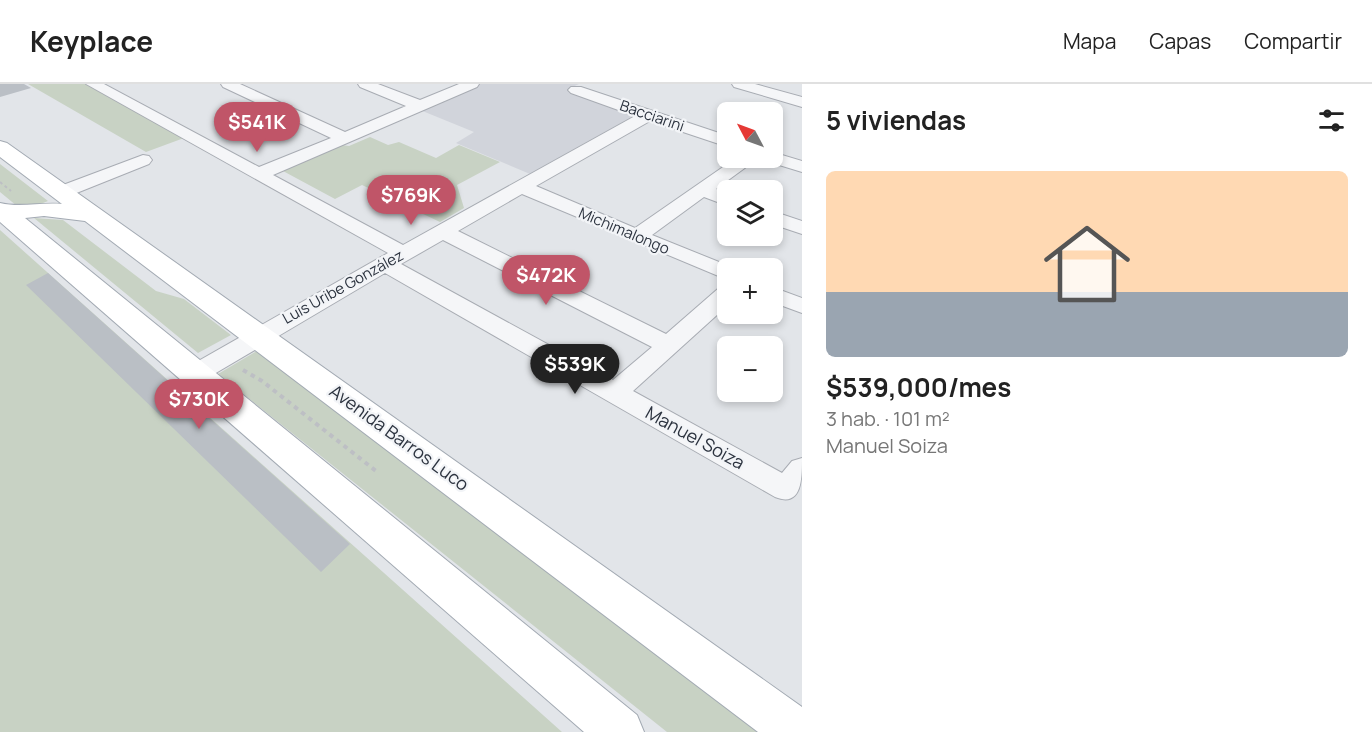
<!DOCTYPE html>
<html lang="es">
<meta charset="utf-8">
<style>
body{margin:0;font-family:Manrope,sans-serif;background:#f6f6f6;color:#222;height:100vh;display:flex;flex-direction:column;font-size:22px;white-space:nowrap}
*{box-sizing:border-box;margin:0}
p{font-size:20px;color:#767676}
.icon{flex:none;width:33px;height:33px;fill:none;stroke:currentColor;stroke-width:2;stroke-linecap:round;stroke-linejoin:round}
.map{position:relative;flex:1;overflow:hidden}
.sheet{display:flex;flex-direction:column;background:#fff;width:570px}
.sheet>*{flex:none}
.needle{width:39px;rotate:311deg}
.fabs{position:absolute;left:717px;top:18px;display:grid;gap:12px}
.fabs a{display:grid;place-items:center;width:66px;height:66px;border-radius:9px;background:#fff;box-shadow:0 3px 9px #0003;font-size:30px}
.price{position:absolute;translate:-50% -51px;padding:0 14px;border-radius:21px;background:#c05568;color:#fff;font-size:20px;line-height:39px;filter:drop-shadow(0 2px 3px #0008)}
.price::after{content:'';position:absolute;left:50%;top:36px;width:18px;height:14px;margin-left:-9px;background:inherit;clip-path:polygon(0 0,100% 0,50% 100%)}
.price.active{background:#222;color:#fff}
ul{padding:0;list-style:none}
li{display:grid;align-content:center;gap:12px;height:318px;padding:0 24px}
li+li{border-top:2px solid #e0e0e0}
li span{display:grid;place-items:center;height:186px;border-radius:9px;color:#555}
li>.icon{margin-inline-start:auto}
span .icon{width:108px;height:108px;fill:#fffc;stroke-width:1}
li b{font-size:26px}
h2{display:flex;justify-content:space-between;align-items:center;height:72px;padding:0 24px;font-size:26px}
header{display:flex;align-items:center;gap:36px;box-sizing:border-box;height:84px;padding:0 30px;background:#fff;border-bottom:2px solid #e0e0e0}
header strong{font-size:28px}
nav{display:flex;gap:33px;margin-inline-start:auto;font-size:21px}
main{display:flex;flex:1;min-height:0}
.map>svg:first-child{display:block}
</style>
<header>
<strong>Keyplace</strong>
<nav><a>Mapa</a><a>Capas</a><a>Compartir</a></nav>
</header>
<main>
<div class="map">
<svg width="802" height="648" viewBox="0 0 802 648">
<rect width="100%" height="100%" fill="#e2e5e9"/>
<path fill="#d1d4db" d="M480 0H579L570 4 641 28 530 90 456 59 474 48 420 26Z"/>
<path fill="#c8d2c4" d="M28 0H85L184 54 146 68Z
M370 53 388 61 399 58 436 74 459 61 500 78 457 101 464 124 440 138 362 101 335 115 283 87 342 61 349 62Z
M0 80 48 117 23 127 0 108Z
M34 134 63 136 156 207 184 215 231 251 198 269Z
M0 146 562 648H0Z
M257 267 763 648H667L218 290Z"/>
<path fill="#babfc5" d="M0 0H24L31 4 0 13Z
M48 189 350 460 321 488 26 201Z"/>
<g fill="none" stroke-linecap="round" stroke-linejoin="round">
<g stroke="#a8acb3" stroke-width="2">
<path id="street" d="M86 0H104L259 83 331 54 223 3 221 0H240L345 48 406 22 360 3 358 0H378L420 16 459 0H479L477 3 273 91 403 161 635 32 571 9 568 6 571 3H581L728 52V63L650 37 536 102 635 144 736 74H755L753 78 716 105 728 109V122L704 113 652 151 734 184H728V196L522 110 458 147 666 250 720 203 728 201V221L633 307 782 389 792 377 802 374C802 395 802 424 775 413L385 189 204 296 195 299 186 296 182 290 186 284 388 169ZM443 156 652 263 613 296 401 180Z
M732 0H755L802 13V23L734 3Z
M772 68 802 77V88L766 77 764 74H772Z
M143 71 149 72 152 76 149 80 69 112H55L53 108 55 104Z
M772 127 802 137V150L772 140Z
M772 203 802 214V229L772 218Z"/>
</g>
<g stroke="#a3aab3" stroke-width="2">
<path id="primary" d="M0 57 7 59 802 623V648H758L85 137 44 132 25 134 637 631 644 648H584L0 138V119C20 124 41 118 62 120L0 73Z"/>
</g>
<path stroke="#bdbfc4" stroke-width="2" stroke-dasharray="3 3" stroke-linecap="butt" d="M0 98 11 107"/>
<path stroke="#bdbfc4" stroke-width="4" stroke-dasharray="4.5 4.5" stroke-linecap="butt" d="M243 286 262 297 376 387"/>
<use href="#street" fill="#f5f6f8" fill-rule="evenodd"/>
<use href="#primary" fill="#fff" fill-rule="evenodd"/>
</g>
<g text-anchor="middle" stroke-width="4.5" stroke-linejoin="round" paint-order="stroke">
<g font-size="15" fill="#2c333f" stroke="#f2f4f7">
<text transform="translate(652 32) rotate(19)" y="5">Bacciarini</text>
<text transform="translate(624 147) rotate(23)" y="5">Michimalongo</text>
<text transform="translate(343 203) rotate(-29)" y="5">Luis Uribe González</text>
</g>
<g font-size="18" fill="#2c333f" stroke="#f2f4f7">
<text transform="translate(399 354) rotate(36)" y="6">Avenida Barros Luco</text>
<text transform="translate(695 354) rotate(29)" y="6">Manuel Soiza</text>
</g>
</g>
</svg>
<div class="fabs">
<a><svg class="needle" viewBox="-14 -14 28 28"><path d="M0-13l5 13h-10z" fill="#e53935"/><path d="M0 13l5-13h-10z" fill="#767676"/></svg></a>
<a><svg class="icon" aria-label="layers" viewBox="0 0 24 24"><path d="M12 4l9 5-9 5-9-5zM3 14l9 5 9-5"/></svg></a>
<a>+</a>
<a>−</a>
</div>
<b class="price" style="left:257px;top:69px">$541K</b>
<b class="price" style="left:411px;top:142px">$769K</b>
<b class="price" style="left:546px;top:222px">$472K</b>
<b class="price active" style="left:575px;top:311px">$539K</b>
<b class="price" style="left:199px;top:346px">$730K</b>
</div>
<section class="sheet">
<h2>5 viviendas<svg class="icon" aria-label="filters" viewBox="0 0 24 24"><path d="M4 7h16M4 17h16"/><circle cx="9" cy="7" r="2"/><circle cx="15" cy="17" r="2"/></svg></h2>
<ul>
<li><span style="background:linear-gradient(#ffd9b3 65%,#9aa5b1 0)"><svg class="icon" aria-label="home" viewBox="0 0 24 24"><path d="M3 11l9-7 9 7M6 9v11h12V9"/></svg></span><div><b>$539,000/mes</b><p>3 hab. · 101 m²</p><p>Manuel Soiza</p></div></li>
</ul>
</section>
</main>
